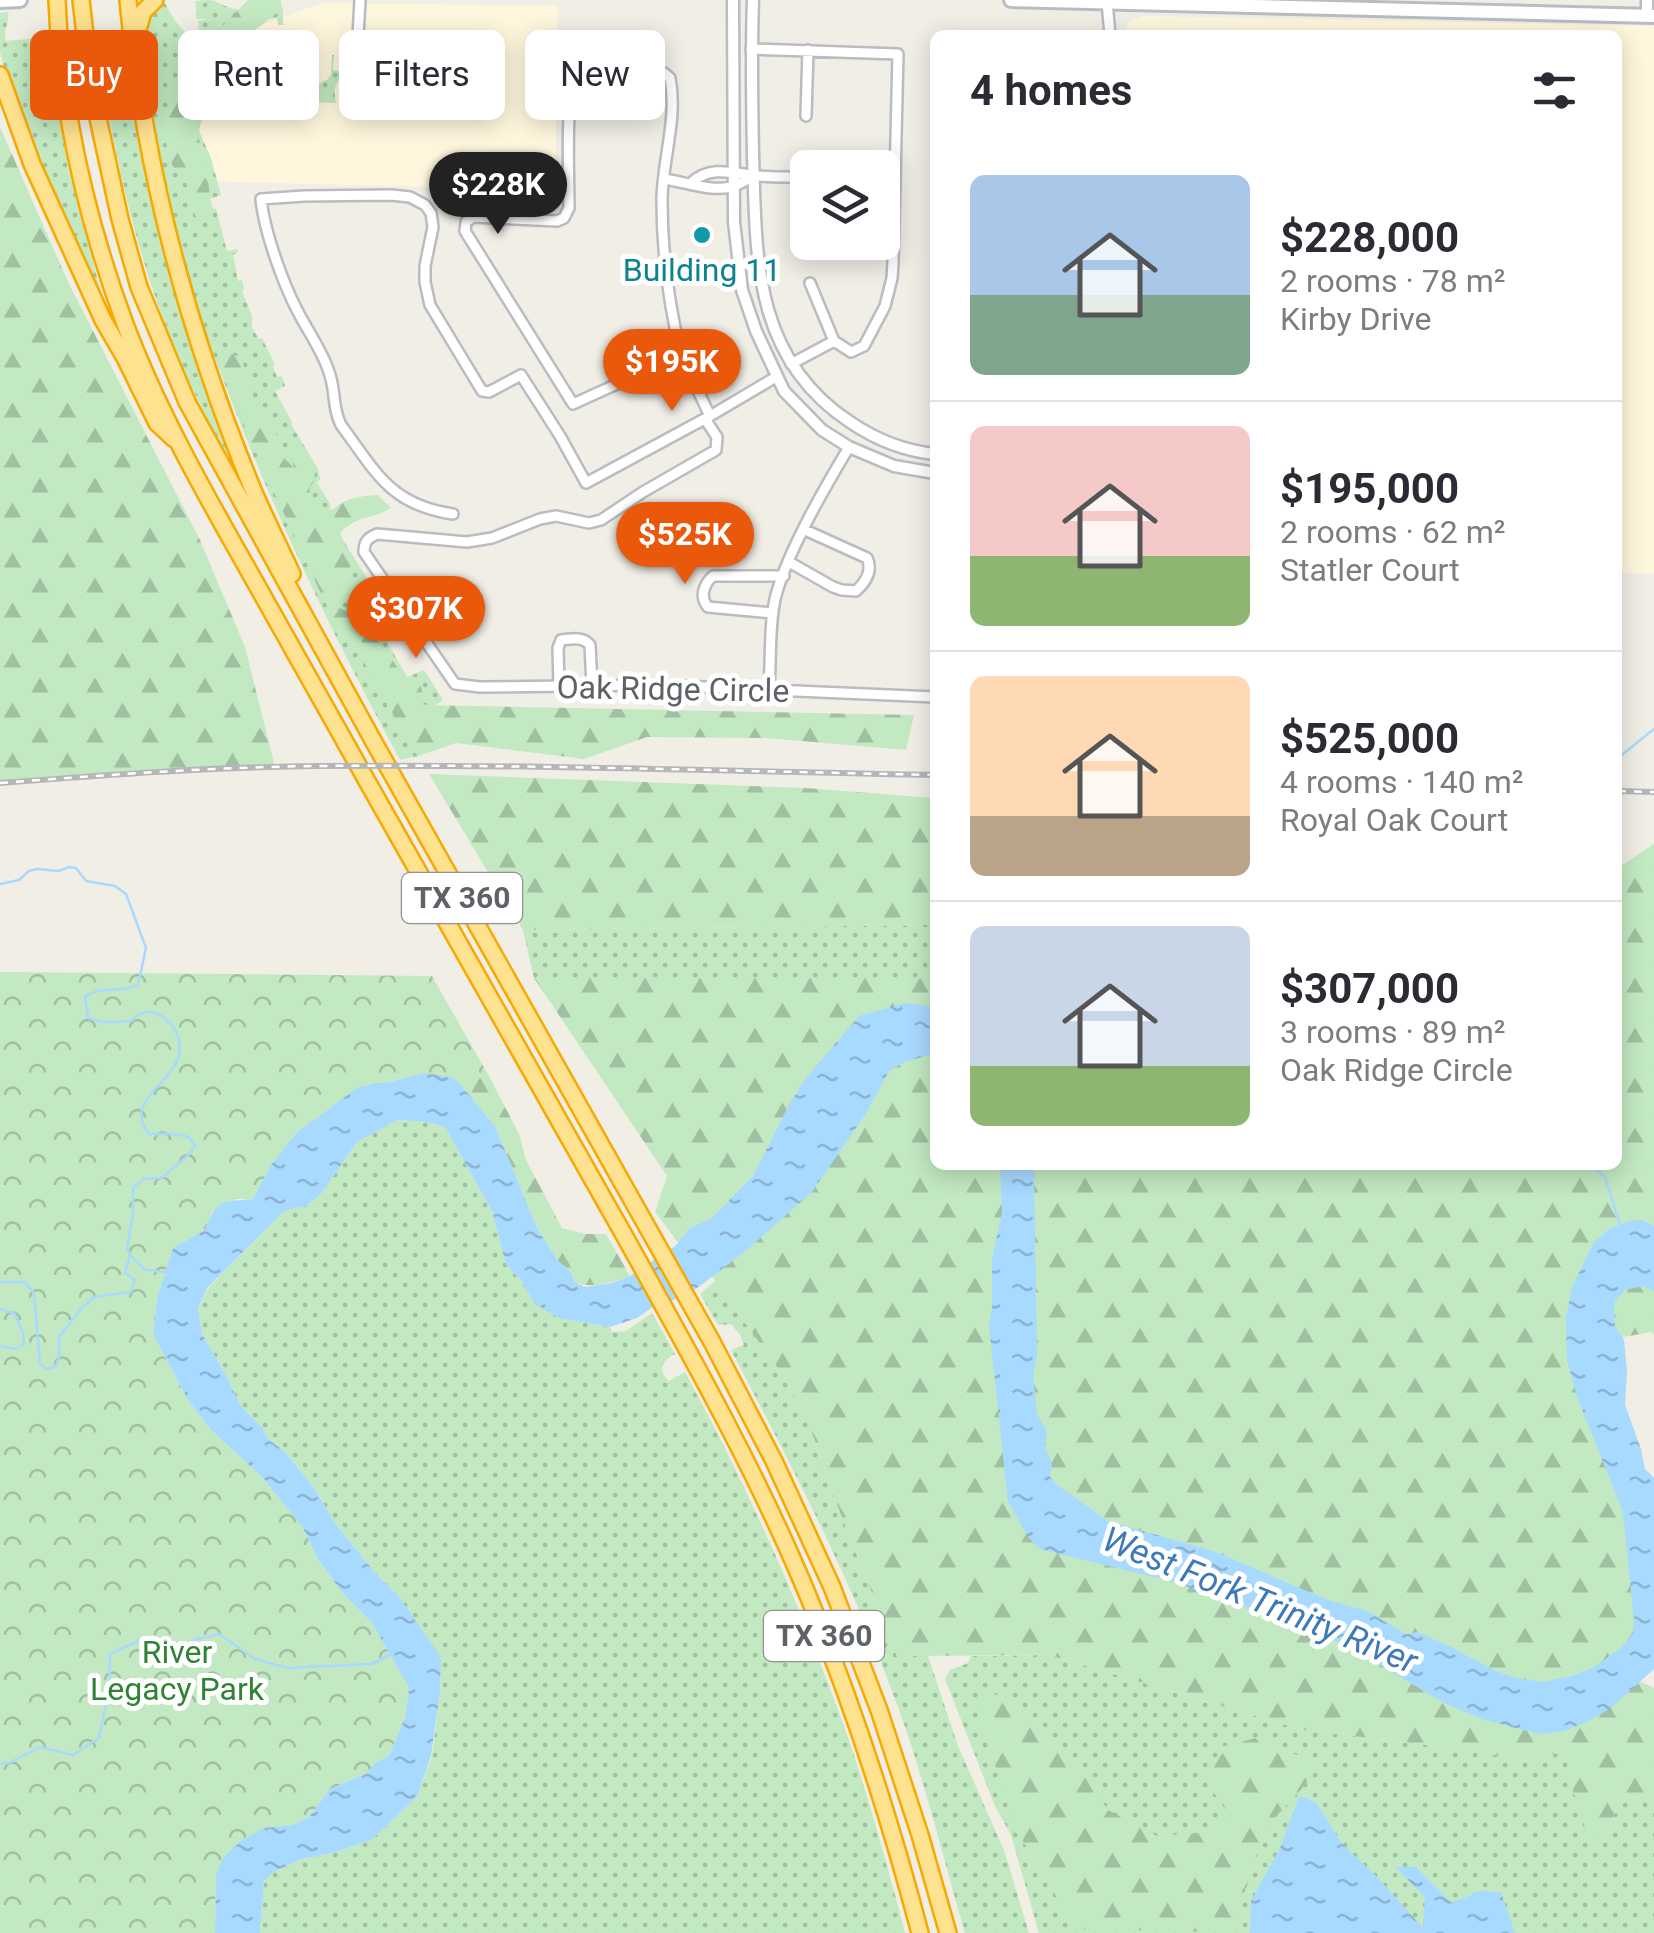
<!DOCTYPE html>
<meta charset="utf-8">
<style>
body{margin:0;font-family:Roboto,sans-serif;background:#f7f7f7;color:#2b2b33;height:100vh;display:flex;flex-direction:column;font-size:38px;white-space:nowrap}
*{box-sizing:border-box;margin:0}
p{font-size:32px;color:#7c7c81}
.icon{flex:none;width:55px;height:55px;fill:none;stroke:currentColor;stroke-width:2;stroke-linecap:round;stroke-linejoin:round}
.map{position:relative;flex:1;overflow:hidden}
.details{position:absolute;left:930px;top:30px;width:692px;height:1140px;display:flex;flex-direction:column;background:#fff;border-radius:15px;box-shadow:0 5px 25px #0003}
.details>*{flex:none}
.guide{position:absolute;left:30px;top:30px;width:750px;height:90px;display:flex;gap:20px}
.tools{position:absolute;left:790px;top:150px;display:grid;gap:20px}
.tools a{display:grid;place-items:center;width:110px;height:110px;border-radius:15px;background:#fff;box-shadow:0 5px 25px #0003;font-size:50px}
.price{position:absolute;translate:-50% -85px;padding:0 22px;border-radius:35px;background:#ea580c;color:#fff;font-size:32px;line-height:65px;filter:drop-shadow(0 2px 5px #0008)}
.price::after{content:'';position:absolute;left:50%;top:60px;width:30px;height:22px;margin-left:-15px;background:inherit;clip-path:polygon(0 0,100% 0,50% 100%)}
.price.current{background:#222;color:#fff}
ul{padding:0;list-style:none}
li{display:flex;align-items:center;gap:30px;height:250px;padding:0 40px}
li+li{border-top:2px solid #e1e1e2}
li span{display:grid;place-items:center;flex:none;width:280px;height:200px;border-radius:15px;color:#555}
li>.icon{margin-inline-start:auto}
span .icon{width:120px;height:120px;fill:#fffc;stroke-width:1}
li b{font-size:42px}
h2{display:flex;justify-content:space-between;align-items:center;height:120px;padding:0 40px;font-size:42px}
.tag{padding:0 35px;border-radius:15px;background:#fff;box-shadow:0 5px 25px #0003;font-size:35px;line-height:90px}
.tag.current{background:#ea580c;color:#fff}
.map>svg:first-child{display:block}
</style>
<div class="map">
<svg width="1654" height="1933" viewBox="0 0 1654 1933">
<defs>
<pattern id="grass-dots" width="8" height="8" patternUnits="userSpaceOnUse" patternTransform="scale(2.5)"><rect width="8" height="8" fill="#c2e9c2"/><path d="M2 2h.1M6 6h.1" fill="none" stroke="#a1c0a1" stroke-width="1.8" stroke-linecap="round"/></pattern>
<pattern id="forest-firs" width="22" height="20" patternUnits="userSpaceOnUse" patternTransform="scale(2.5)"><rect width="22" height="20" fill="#c2e9c2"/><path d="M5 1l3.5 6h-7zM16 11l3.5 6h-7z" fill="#a1c0a1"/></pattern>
<pattern id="park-crowns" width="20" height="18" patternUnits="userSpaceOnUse" patternTransform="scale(2.5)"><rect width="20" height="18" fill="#c2e9c2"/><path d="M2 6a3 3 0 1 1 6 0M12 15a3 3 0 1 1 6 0" fill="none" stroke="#a1c0a1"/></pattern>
<pattern id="water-ripples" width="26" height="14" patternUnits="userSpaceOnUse" patternTransform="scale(2.5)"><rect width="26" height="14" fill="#a8d9ff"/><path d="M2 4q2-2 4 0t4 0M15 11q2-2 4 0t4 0" fill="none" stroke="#8cb3d2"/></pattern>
</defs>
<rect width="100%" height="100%" fill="#f1eee6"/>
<path fill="#fff7dd" d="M322 3 558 6 555 190 196 181 182 142 222 69 257 27Z
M1143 16 1654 26V573H1618L1620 177 1618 176V35H1126L1127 25 1131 20Z"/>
<path fill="url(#grass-dots)" d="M207 0C218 0 220 5 231 8 248 12 266 9 283 7V25H278L277 18C247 21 238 44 222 66L226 78 231 82 317 84 327 80 331 74 332 55H334L333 70 339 71 343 52C343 59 344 69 341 75 335 88 333 87 336 103L306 102H303V94L269 93 268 101 260 102 261 89 226 90 201 122 199 131 211 158 221 195 210 199 213 209H216L227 251 237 249 238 252 233 255 238 281 242 280 244 290 242 291 252 316V328L259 339 262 338 275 365 273 367 277 377 282 376 285 386 275 391 292 422 291 424 318 469 320 479 317 483 329 502 336 529 402 634 387 642 407 677 424 670 443 700 436 705 387 704 418 756 400 760C337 643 279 524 231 400 216 360 198 319 187 278 168 204 154 128 140 53L144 52C141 29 148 17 165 3 172 17 179 28 192 38L199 36 198 21 211 19H197L195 1Z
M8 12C10 22 2 31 6 41L47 37 68 168 101 292 99 293 61 221 8 85 0 52V13Z
M122 30C135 119 150 208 176 294 193 348 213 401 233 454V463L227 459C211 425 192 390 177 355 135 253 110 141 96 32Z
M935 925V978H534L523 930Z
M397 1120 427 1122 445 1127 492 1211 506 1264 522 1282 534 1303 558 1318 610 1327 612 1332 626 1331 652 1313 675 1354C662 1361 657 1370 669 1381L685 1372C751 1493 807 1620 852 1749 872 1810 889 1871 905 1933H260L264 1881 275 1871 302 1859 329 1854 371 1840 417 1797 432 1756 440 1694 441 1670 400 1598 376 1574 334 1522 315 1489 284 1451 268 1439 263 1428 240 1405 227 1377 202 1334 198 1308 209 1287 284 1210 306 1206 321 1194 357 1142Z
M715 1281 782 1374 809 1423 836 1502 897 1656H928L958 1746 1004 1850 1029 1933H965C943 1858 925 1781 898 1707 853 1583 792 1466 731 1350L744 1345 740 1335 731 1324 718 1325 700 1294Z
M1049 1655 1303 1730 1478 1751 1525 1761 1566 1751 1572 1788 1604 1839 1622 1795 1654 1802V1933H1039L1011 1835 995 1806 945 1679 950 1670 968 1663 971 1656Z"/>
<path fill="url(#forest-firs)" d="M248 0H281V10L244 38 218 84 195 112 198 137 207 162 211 216 201 221 195 215 186 182 172 165 162 128 178 76 189 51 210 39Z
M0 127 68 282 200 540 245 647 275 767 0 783Z
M231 354 241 357 257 409 274 427 284 458 294 468 288 438C302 451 326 471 309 488L313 504 321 516C330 513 335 507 343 502 355 496 366 496 378 495L391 508C372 520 359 514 340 533L350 556 351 585 339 608 353 614 367 615 386 627 383 645 404 678H418L422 691 420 705 914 715 906 750 767 738 647 737 584 759 456 743 418 756 387 704 378 684 354 648 337 628 265 473 224 378 217 359Z
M429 774 805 788 935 798V925L523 930Z
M1654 844V1335L1652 1332 1583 1344 1654 1498 1637 1680 1654 1688V1802L1622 1795 1604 1839 1588 1837 1572 1788 1565 1751 1525 1761 1478 1751 1303 1730 1049 1655 897 1656 836 1502 809 1423 782 1374 708 1271 693 1262 655 1212 667 1176 534 978H935V1165H1618V868Z
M455 1078H490L519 1134 526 1160 562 1228 586 1234H606L630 1276C612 1283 592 1289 574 1282L572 1273 558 1261 537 1228 495 1126Z
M987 1689 1040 1722 1084 1775 1108 1810 1157 1836 1198 1833 1232 1817 1207 1784 1221 1747 1256 1738 1321 1765 1298 1793 1265 1828 1232 1931C1180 1933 1128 1929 1076 1929L1021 1838 978 1718Z"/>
<path fill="url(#park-crowns)" d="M0 972 432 976 490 1078H447L424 1073 386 1083H376L357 1088 296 1133 271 1165 253 1199H235L212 1212 205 1230 173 1248 157 1299 153 1334 188 1400 211 1430 262 1477 302 1526 318 1559 344 1595 372 1623 409 1688 405 1718 388 1757 376 1762 367 1773 330 1789 309 1817 293 1825 264 1828 216 1875 215 1933H0Z"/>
<path fill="url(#water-ripples)" d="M905 1003 935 1007V1056L929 1055 905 1062 889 1071 865 1115 812 1192 748 1249 700 1286 679 1298 651 1308 637 1318 610 1327 558 1318 534 1303 522 1282 506 1264 492 1211 445 1127 427 1122 397 1120 357 1142 321 1194 306 1206 284 1211 208 1287 198 1308 202 1334 227 1377 240 1405 263 1428 268 1439 284 1451 315 1489 334 1522 376 1574 400 1598 441 1657 440 1693 431 1756 417 1797 371 1840 329 1854 302 1859 275 1871 264 1881 260 1933H215L216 1875 224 1857 241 1841 264 1828 293 1825 309 1817 330 1789 367 1773 376 1762 388 1757 405 1718 409 1688 372 1623 344 1595 318 1559 302 1526 262 1477 211 1430 188 1400 153 1334 157 1299 173 1248 205 1230C217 1198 222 1202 253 1199L271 1165 296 1133 357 1088 376 1083H386L424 1073 455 1078 495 1126 537 1228 558 1261 572 1273 574 1282 585 1287 612 1283 630 1276 675 1246 690 1228 711 1219 753 1176 789 1105 806 1078 859 1016Z
M1000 1165H1034L1037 1355 1033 1376 1037 1414 1047 1432 1045 1447 1052 1464 1050 1477 1057 1485 1108 1521 1216 1552 1328 1600 1367 1611 1406 1634 1417 1632 1445 1644 1496 1671 1516 1678 1542 1682 1572 1676 1594 1667 1621 1648 1633 1633 1634 1620 1623 1512 1577 1397 1567 1360 1566 1317 1572 1287 1594 1242 1611 1228 1629 1221 1642 1220 1654 1226V1291L1643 1286 1625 1290 1615 1301 1614 1312 1615 1326 1624 1340 1627 1371 1625 1405 1641 1449 1645 1469 1654 1478V1669L1611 1708 1589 1721 1561 1732 1541 1734 1527 1731 1482 1719 1446 1704 1347 1646 1290 1623 1174 1582 1040 1549 1029 1538 1008 1502 989 1325 992 1307V1260L1002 1212Z
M1299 1796 1316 1802 1342 1844 1377 1877 1423 1928 1425 1897 1395 1867H1416L1452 1903 1480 1891 1501 1892 1515 1933H1250L1251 1901 1281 1846Z"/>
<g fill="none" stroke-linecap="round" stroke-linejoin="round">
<path stroke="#a8d9ff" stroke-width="2.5" d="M1618 766V758L1654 729
M0 884 19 880 29 871 37 869 58 871 70 867 76 868 86 881 115 886 126 894 146 948 138 985C122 994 102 984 85 997L88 1018C101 1023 113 1023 127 1021 140 1019 128 1020 140 1014 155 1007 171 1020 177 1034 196 1078 117 1095 149 1134H174L189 1137 195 1146C187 1160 173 1166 162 1178L144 1179 133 1188V1215L127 1248 130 1255 145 1270 165 1272
M1591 1165 1605 1177 1620 1225
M0 1282H25L34 1293 40 1364 47 1369 55 1367 59 1358V1337L81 1309 94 1297 131 1292 135 1280 125 1273 130 1255
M0 1309 15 1314 23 1333 24 1344 15 1349 0 1346
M0 1764 9 1763 40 1747 73 1755 99 1738 109 1689 110 1654 142 1639 160 1661 194 1640 219 1634 255 1659 288 1668 371 1664 390 1655"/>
<g stroke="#b9bcc0" stroke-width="14">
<path id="minor" d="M1107 2 1110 35
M751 49 898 54 893 262 892 278 885 306 864 346 851 352 834 341
M355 91 360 0
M806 116 808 50
M664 179C686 182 710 192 731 187 739 185 747 179 754 176
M691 183C711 164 736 174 759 176 775 177 792 177 808 178
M810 283 834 341
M681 355C669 305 662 253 662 201 662 161 678 119 670 78L664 73 576 72C565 93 569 179 569 208L564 218 557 221 473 217 466 222 465 231 573 404 681 355 710 416
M791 364 834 341
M705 419 717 437 716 450 643 492 601 520 589 523 556 516 540 519 492 538 467 542 377 534C368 538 364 541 364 552L455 684 480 687 657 685 935 697
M453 514C390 505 376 472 341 425 332 408 336 390 329 372 322 350 307 330 297 310 282 281 264 230 261 199L304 196 391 195 410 197 425 205 431 213 433 227 425 266V282L430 305 482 391 489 392 521 375 560 436 586 483 710 416 776 377
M789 562 833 587 842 590 856 591C866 582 873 571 867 558L805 530
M773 613 708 607C699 597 704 584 713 576H784
M559 687 558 648 561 640C571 639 583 636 590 645L592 686
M769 689C771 661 769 622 776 595 789 549 824 489 849 447"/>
</g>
<g stroke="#b9bcc0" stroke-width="15">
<path id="tertiary" d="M733 0 734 222 742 290 756 331 784 391 822 430 849 447 894 466 935 473
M753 0C751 51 752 102 753 154 756 257 753 358 850 422 875 439 905 451 935 454
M1647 0V16"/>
</g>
<g stroke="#b9bdc2" stroke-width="18">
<path id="secondary" d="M1011 0 1654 16
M0 1 20 0"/>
</g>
<g stroke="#f7a900" stroke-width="20">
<path id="motorway" d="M57 0C61 110 87 221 125 324 158 411 204 492 250 573 292 647 334 722 376 797 458 943 542 1089 624 1235 690 1354 757 1472 809 1598 854 1707 890 1819 920 1933
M81 0 91 86 120 219 139 287 187 402 375 744 712 1342 774 1461 832 1587 879 1710 920 1835 948 1933
M128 0C144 169 188 333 253 490 265 518 279 546 292 574
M137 33 143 12 155 0
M0 75 32 164 103 320 125 358 157 423 174 439"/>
</g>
<use href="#minor" stroke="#fff" stroke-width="9"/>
<use href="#tertiary" stroke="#fff" stroke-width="10"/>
<use href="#secondary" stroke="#fff" stroke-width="12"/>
<use href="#motorway" stroke="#ffe28f" stroke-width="15"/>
<g stroke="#b5b6b7" stroke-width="6">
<path id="rail" d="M0 783C106 775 213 767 319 766 524 764 730 771 935 775
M1618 791 1654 792"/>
</g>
<use href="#rail" stroke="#fff" stroke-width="2.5" stroke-dasharray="8" stroke-linecap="butt"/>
</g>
<circle fill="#0f9aa8" stroke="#fff" stroke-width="4" cx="702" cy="235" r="10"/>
<g text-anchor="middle" stroke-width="10" stroke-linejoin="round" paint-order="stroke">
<g fill="#fff" stroke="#8e9195" stroke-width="2.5">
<rect x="402" y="873" width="120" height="50" rx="8"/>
<rect x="764" y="1611" width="120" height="50" rx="8"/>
</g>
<g font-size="30" font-weight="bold" fill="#5e6267">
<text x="462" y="908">TX 360</text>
<text x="824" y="1646">TX 360</text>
</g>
<g font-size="32" fill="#0d838f" stroke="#fff">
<text x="702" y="281">Building 11</text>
</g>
<g font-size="32" fill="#5e6267" stroke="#fff">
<text transform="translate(673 689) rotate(1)" y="11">Oak Ridge Circle</text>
</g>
<g font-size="32" fill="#308334" stroke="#fff">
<text x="177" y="1663">River<tspan x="177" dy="37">Legacy Park</tspan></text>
</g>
<g font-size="35" font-style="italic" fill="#3e79b8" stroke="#fff">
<text transform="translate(1260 1600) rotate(22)" y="12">West Fork Trinity River</text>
</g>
</g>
</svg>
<div class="tools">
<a><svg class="icon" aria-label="layers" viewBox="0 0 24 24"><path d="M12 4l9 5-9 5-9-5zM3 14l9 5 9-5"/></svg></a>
</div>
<b class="price current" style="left:498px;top:237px">$228K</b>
<b class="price" style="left:672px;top:414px">$195K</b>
<b class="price" style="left:685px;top:587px">$525K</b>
<b class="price" style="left:416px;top:661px">$307K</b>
<div class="guide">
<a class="tag current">Buy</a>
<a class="tag">Rent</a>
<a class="tag">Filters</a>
<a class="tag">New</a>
</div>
<section class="details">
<h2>4 homes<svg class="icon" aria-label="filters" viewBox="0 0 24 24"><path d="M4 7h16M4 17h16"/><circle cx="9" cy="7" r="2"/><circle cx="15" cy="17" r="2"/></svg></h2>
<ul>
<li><span style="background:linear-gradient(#a9c7e8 60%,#7fa58c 0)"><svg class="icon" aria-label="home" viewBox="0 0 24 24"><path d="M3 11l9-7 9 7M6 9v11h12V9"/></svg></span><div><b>$228,000</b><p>2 rooms · 78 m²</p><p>Kirby Drive</p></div></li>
<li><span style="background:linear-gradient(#f6c9c9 65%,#8fb573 0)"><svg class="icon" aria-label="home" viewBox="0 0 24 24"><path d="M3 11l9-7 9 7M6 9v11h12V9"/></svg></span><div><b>$195,000</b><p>2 rooms · 62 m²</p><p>Statler Court</p></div></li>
<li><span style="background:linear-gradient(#ffd9b3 70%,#b9a48a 0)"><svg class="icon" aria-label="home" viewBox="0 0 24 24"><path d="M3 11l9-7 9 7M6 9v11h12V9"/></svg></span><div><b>$525,000</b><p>4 rooms · 140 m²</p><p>Royal Oak Court</p></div></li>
<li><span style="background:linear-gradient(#c9d6e8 70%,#8fb573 0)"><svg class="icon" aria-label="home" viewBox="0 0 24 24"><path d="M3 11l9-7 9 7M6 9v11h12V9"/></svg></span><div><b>$307,000</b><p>3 rooms · 89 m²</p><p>Oak Ridge Circle</p></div></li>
</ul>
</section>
</div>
